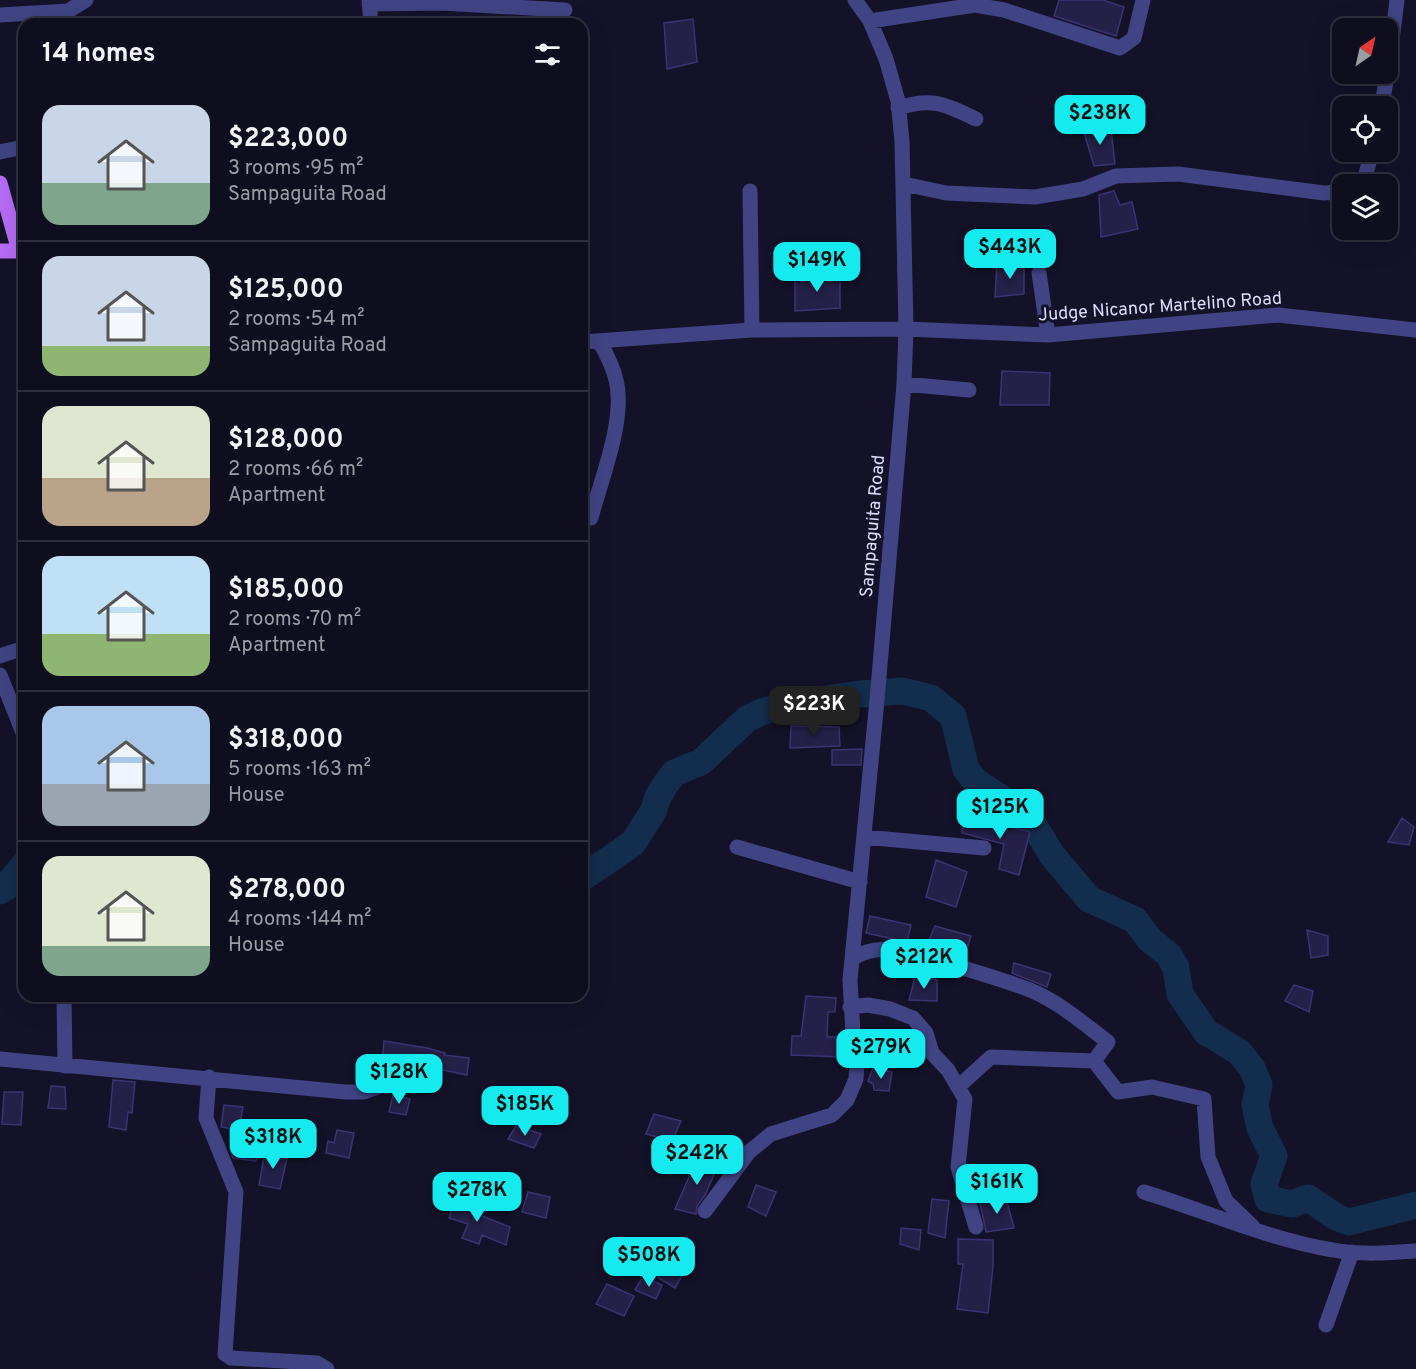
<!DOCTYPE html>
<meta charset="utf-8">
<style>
body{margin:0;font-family:Overpass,sans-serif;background:#181728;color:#f1f3f6;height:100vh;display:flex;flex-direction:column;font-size:22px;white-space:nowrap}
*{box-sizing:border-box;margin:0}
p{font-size:20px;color:#9b9ca4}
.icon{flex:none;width:33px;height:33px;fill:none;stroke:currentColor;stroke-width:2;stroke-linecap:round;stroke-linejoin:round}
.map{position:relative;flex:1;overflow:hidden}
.drawer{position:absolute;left:18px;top:18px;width:570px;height:984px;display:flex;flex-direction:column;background:#0f0e1f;border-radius:18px;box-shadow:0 6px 24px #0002,0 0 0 2px #2f2e3d}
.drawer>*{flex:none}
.needle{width:39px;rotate:34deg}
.buttons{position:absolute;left:1332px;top:18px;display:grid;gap:12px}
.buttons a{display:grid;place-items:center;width:66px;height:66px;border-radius:12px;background:#0f0e1f;box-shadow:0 6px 24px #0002,0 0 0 2px #2f2e3d;font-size:30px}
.price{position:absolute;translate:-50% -51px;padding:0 14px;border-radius:12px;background:#15ebef;color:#111;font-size:20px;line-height:39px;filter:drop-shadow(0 2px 3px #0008)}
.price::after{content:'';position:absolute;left:50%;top:36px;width:18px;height:14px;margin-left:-9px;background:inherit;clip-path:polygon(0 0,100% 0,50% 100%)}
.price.active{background:#222;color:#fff}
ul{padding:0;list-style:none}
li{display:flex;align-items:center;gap:18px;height:150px;padding:0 24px}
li+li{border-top:2px solid #2f2e3d}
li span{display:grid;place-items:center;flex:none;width:168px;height:120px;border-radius:18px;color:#555}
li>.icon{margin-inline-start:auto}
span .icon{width:72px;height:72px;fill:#fffc;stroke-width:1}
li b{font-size:26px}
h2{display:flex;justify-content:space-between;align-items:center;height:72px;padding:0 24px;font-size:26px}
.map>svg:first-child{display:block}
</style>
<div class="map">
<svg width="1416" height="1369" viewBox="0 0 1416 1369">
<rect width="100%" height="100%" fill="#141229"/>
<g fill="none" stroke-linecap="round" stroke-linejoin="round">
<path stroke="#132d4c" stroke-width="27" d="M582 878 633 843 654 810 657 799 665 785 674 773 701 762 747 719 761 712 797 703 860 694 903 691 931 698 953 716 966 769 975 781 1028 816 1052 855 1089 899 1135 920 1150 940 1169 955 1176 968 1180 994 1206 1032 1239 1052 1252 1068 1259 1085 1255 1105 1260 1128 1274 1156 1264 1184 1268 1199 1292 1204 1308 1198 1336 1217 1349 1222 1416 1205
M0 891 5 888 24 865"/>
</g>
<path fill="#242048" stroke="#3b3373" stroke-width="1.5" d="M1059 0H1103L1124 7 1116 36 1054 16Z
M693 19 697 62 667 69 664 23Z
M1083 129H1111L1115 164 1094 166Z
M1114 191 1120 205 1132 202 1138 229 1101 237 1099 195Z
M997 263 1024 265V294L995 297Z
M840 276V308L795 311V277Z
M1002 371 1050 373 1049 405H1000Z
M791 726 839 727 840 746 790 748Z
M862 749 861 765H832V750Z
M964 814 1030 832 1019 875 999 869 1004 844 962 833Z
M1402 818 1414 827 1409 845 1388 842Z
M936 860 967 872 956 907 926 897Z
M870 916 911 925 907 942 866 933Z
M935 926 971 936 966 952 943 945 942 952 926 947Z
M1307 930 1328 936V955L1311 958Z
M1014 963 1051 974 1047 987 1012 973Z
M915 977 937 980V1001L909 1000Z
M1294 985 1313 991 1309 1012 1285 1001Z
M806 996 836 998 835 1012H828L827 1037H840L841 1057 791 1055 792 1036H801Z
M384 1041 427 1048 445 1053 444 1055 469 1058 467 1075 443 1070 440 1071 432 1065 382 1062Z
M873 1068 892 1072 889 1091 874 1090 873 1084 868 1081Z
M113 1080 135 1082 132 1113 128 1112 126 1130 109 1127Z
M51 1086 65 1087 66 1109 48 1108Z
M4 1092H23L21 1125 2 1124Z
M393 1095 410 1099 406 1115 389 1112Z
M224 1105 243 1107 239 1130 221 1127Z
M654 1114 681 1121 672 1141 646 1134Z
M516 1126 541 1134 534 1148 508 1139Z
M337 1130 354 1133 349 1158 326 1153 328 1141 334 1143Z
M233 1138 260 1142 256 1161 233 1158 231 1153Z
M265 1151 288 1154 280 1189 259 1185Z
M697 1159 719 1163 705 1195 697 1206 696 1214 675 1209Z
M756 1185 776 1192 766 1216 748 1207Z
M528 1192 550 1197 546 1218 522 1212Z
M456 1193 469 1195 467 1210 510 1227 506 1245 482 1235 479 1244 462 1238 468 1224 449 1218Z
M1006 1198 1014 1228 986 1232 980 1203Z
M932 1199 949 1201 945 1238 928 1233Z
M901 1228 921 1230 919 1250 900 1244Z
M958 1239 993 1240V1267L988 1313 957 1309 963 1264H958Z
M663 1266 683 1274 675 1288 657 1277Z
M643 1276 662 1285 656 1299 635 1290Z
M607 1284 634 1296 624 1316 596 1304Z"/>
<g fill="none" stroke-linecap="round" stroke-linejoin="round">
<path stroke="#414484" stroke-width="15" d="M369 0 371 24
M369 4 441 3 565 10
M0 15 68 11 86 0
M870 21 975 5 1004 10 1120 48 1134 38 1143 0
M1388 73 1397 0
M1382 106 1387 74
M898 108C932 97 945 104 976 119
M0 152 24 147
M904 184 946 193 1035 197 1083 189 1116 176 1178 174 1324 193 1342 192
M1356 184 1365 177 1372 152
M750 191 752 330
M1039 273 1048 335
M582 342 752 330 906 329 1048 335 1278 315 1416 330
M904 384 969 390
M591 518C601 479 626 419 616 380 613 366 606 353 599 341
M0 656 24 648
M0 675 24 735
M864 837 984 848
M737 847 860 882
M852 960C863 949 886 948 901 950 944 963 989 974 1030 990 1059 1002 1083 1023 1108 1042L1094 1061 991 1057 958 1087
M64 996 65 1066
M850 1007 868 1005 890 1009 913 1018 926 1033 932 1053 948 1070 965 1099 958 1167 976 1227
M0 1059C115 1071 230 1080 345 1092H364L411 1075H431
M1094 1061 1118 1092 1152 1087 1204 1099 1208 1157 1226 1201 1253 1227
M209 1077 206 1118 236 1192 225 1354 231 1358 317 1363 327 1369
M1144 1192C1205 1211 1271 1240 1333 1250 1360 1255 1389 1253 1416 1251
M705 1211 749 1152 771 1134 832 1115 847 1100 856 1079 857 1063 853 1034 850 980 877 700 904 384 906 329 902 141 898 101 886 59 870 21 855 0
M1326 1325 1352 1252"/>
<path stroke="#b66bf5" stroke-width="15" d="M0 183 19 251H0"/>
</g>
<g text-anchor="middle" stroke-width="6" stroke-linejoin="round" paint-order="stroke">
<g font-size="18" fill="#dddcfd" stroke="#141229">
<text transform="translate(1160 306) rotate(-4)" y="6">Judge Nicanor Martelino Road</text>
<text transform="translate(872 526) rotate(-85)" y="6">Sampaguita Road</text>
</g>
</g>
</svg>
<div class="buttons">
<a><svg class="needle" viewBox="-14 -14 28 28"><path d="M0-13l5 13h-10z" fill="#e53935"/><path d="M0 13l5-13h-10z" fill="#9b9ca4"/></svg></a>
<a><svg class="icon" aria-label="locate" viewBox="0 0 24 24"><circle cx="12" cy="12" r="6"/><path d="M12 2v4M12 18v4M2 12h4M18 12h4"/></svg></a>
<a><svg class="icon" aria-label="layers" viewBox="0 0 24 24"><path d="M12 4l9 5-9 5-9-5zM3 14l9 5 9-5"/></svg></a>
</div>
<b class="price" style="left:1100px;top:146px">$238K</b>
<b class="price" style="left:1010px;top:280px">$443K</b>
<b class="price" style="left:817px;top:293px">$149K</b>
<b class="price active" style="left:814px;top:737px">$223K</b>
<b class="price" style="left:1000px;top:840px">$125K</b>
<b class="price" style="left:924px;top:990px">$212K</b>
<b class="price" style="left:881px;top:1080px">$279K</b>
<b class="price" style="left:399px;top:1105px">$128K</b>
<b class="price" style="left:525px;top:1137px">$185K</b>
<b class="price" style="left:273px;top:1170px">$318K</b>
<b class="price" style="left:697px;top:1186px">$242K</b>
<b class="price" style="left:997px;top:1215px">$161K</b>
<b class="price" style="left:477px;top:1223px">$278K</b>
<b class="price" style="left:649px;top:1288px">$508K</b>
<section class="drawer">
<h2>14 homes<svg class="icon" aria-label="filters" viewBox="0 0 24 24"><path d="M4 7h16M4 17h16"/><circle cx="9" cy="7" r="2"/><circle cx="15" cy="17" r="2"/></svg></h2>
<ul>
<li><span style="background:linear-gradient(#c9d6e8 65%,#7fa58c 0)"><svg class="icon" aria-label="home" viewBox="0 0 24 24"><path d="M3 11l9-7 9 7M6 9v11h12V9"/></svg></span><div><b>$223,000</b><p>3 rooms · 95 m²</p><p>Sampaguita Road</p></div></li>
<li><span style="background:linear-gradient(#c9d6e8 75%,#8fb573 0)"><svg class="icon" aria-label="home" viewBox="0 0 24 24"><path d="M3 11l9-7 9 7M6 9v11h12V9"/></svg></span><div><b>$125,000</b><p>2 rooms · 54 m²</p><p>Sampaguita Road</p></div></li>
<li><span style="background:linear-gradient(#dfe7d0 60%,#b9a48a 0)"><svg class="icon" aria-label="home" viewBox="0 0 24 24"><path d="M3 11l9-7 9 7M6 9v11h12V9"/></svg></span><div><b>$128,000</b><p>2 rooms · 66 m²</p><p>Apartment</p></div></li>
<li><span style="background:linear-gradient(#bfe0f5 65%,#8fb573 0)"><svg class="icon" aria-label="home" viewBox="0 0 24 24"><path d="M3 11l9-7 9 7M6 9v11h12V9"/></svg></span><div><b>$185,000</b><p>2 rooms · 70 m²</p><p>Apartment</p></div></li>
<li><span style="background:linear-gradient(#a9c7e8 65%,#9aa5b1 0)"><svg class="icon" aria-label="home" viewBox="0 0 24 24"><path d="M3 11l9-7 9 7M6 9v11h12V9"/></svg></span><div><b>$318,000</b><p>5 rooms · 163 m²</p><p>House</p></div></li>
<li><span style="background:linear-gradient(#dfe7d0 75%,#7fa58c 0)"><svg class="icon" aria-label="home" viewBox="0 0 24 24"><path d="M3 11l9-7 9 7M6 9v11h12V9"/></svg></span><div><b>$278,000</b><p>4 rooms · 144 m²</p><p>House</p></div></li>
</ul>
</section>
</div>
